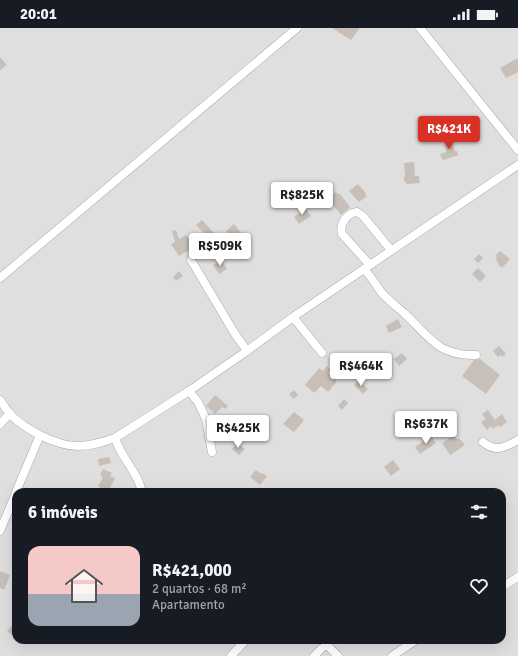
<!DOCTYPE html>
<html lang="pt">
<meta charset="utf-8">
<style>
body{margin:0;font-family:Signika,sans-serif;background:#242831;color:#f1f3f6;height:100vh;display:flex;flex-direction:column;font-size:15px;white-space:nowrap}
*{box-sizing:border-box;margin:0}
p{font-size:13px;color:#9ea1a6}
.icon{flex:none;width:22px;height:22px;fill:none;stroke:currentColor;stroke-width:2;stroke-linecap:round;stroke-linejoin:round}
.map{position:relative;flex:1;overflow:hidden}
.drawer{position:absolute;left:12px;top:460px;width:494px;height:156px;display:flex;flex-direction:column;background:#171b24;border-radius:12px;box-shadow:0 4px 16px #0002}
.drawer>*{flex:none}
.price{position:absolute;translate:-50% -34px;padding:0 9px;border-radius:4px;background:#fff;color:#222;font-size:13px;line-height:26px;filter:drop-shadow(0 1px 2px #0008)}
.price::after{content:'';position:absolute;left:50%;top:24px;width:12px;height:9px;margin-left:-6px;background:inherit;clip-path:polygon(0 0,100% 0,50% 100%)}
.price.current{background:#d93025;color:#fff}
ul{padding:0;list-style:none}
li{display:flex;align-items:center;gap:12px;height:100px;padding:0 16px}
li span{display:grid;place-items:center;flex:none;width:112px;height:80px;border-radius:12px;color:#555}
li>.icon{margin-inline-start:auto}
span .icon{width:48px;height:48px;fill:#fffc;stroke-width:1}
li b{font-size:17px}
h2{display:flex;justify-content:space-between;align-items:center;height:48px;padding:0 16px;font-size:17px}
.status{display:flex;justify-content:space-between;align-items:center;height:28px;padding:0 20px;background:#171b24;direction:ltr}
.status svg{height:11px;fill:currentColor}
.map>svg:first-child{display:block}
</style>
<div class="status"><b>20:01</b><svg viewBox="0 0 49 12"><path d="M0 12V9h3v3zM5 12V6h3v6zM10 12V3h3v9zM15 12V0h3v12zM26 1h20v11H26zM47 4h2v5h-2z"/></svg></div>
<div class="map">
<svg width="518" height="628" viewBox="0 0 518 628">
<rect width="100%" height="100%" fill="#f2efe9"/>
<path fill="#e0dfdf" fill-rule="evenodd" d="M0 0H518V628H0ZM16 464H502V612H16Z"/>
<path fill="#c7bfb8" d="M332 0H360L351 12Z
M0 29 7 37 0 42Z
M516 31H518V44L506 50 500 40Z
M450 110 455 123H457L458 127 444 132 442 131 440 126 447 124 444 113Z
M414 134 415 148H419L420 155 406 156V153L404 154V148H405L404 135Z
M358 156 366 165 365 166 367 168 359 174 349 163Z
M295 157 301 159 299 164 293 162Z
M336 164 338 166 339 165 350 179 341 187 328 171Z
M306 181 311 188 299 196 294 189Z
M202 192 214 205 209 210 196 197Z
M234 196 244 208 236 215 226 203Z
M176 202 179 211 186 207 194 219 179 228 171 216 175 214 172 203Z
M500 223 510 231 502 240 498 236V235L496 232 497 230 495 228Z
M479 226 483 230 478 235 474 231Z
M221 232 227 241 219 246 213 237Z
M478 240 486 248 480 254 472 246Z
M179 243 183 248 176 253 173 249Z
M398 291 402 299 389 305 386 298Z
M499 318 506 326 502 329 501 327 498 329 493 323Z
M402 325 407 331 399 338 394 331Z
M480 331 500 347 486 366 462 348 474 332Z
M327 338 331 342 328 345 337 353 328 364 321 358 314 365 305 357 319 340 323 343Z
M359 352 368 361 363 366 354 357Z
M294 362 298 367 294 371 289 366Z
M215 367 228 378 225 381 222 379 215 386 206 378Z
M344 371 348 375 342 382 338 378Z
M488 382 495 392 502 386 507 394 500 399 499 397 493 401 491 398 487 402 481 394 486 391 482 386Z
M294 384 304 392 294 404 283 396Z
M454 407 457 411 459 410 465 417 450 427 442 415Z
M431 408 436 415 420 426 415 419Z
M237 415 245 421 239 427 232 421Z
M109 429 111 435 99 438 98 431Z
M393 432 400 441 391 448 384 439Z
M103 441 112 445 110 448 115 450 108 464 98 458 103 450 100 447Z
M256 442 261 446 262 445 267 448 260 457 250 449Z
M0 543 10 547 4 562 0 560Z
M12 597 16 600 12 607 7 603Z"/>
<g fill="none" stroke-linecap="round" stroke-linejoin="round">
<g stroke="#a9a9a9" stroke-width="9">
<path id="minor" d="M420 0 518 122
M191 232 235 306 247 323
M370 237 342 206C339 196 347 185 357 184L363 188 391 222
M364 241C371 248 375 256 381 264 388 272 396 278 404 285 429 308 437 328 476 327
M0 250 297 0
M293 289 322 325
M189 363 198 374 206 391 212 424
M0 372C3 376 6 381 9 385 24 401 56 418 78 418 91 418 103 414 115 410L189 363 247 323 293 289 518 137
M0 396 10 385
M115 410C121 430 138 444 142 464
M483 414C496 425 505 419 518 412
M16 464 40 407
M0 503 16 465
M502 559 518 549
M322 612 338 628
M231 628 246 612
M314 628 326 616
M392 628 416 612"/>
</g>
<use href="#minor" stroke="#fff" stroke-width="8"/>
</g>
</svg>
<b class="price current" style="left:449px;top:122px">R$421K</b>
<b class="price" style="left:302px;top:188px">R$825K</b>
<b class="price" style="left:220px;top:239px">R$509K</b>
<b class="price" style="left:361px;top:359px">R$464K</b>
<b class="price" style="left:426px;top:417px">R$637K</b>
<b class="price" style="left:238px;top:421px">R$425K</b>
<section class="drawer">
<h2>6 imóveis<svg class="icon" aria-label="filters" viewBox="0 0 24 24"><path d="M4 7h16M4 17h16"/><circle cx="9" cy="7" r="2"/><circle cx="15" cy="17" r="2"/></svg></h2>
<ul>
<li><span style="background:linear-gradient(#f6c9c9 60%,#9aa5b1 0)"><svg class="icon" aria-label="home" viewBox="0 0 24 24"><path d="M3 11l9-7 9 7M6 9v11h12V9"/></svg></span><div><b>R$421,000</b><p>2 quartos · 68 m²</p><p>Apartamento</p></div><svg class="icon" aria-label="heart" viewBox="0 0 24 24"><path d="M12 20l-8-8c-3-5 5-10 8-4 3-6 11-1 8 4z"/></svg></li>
</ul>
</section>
</div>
